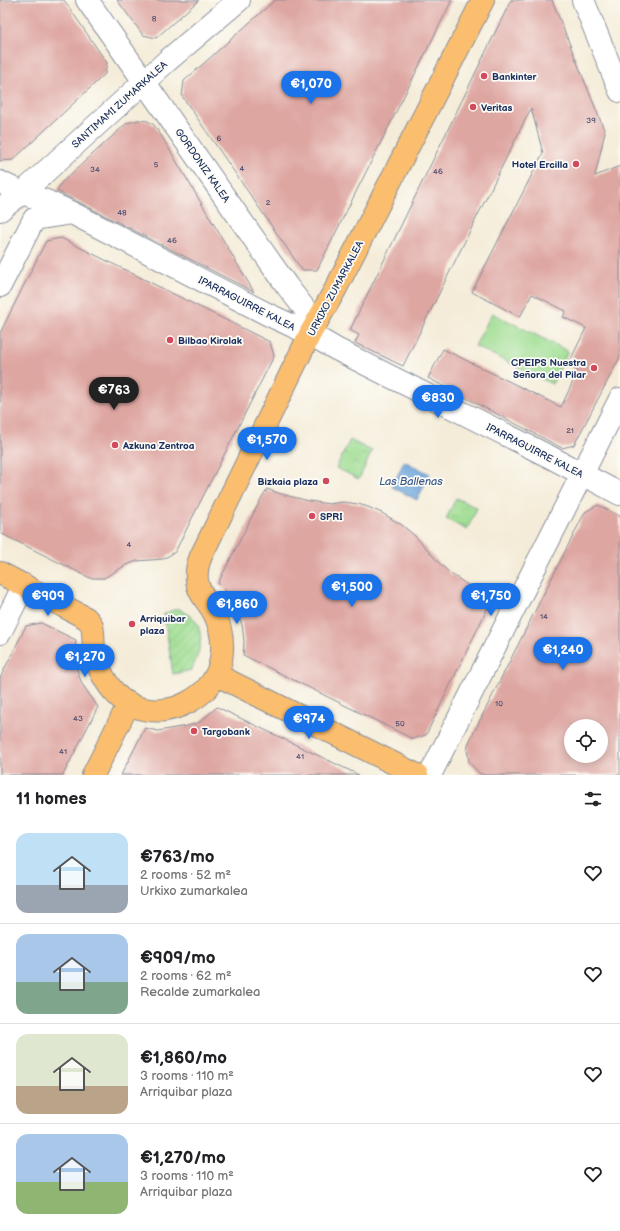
<!DOCTYPE html>
<meta charset="utf-8">
<style>
body{margin:0;font-family:"Balsamiq Sans",sans-serif;background:#f2f2f2;color:#202124;height:100vh;display:flex;flex-direction:column;font-size:15px;white-space:nowrap}
*{box-sizing:border-box;margin:0}
p{font-size:13px;color:#757577}
.icon{flex:none;width:22px;height:22px;fill:none;stroke:currentColor;stroke-width:2;stroke-linecap:round;stroke-linejoin:round}
.map{position:relative;height:775px;overflow:hidden}
.drawer{display:flex;flex-direction:column;background:#fff;flex:1}
.drawer>*{flex:none}
.buttons{position:absolute;left:564px;top:719px;display:grid;gap:8px}
.buttons a{display:grid;place-items:center;width:44px;height:44px;border-radius:50%;background:#fff;box-shadow:0 2px 10px #0003;font-size:20px}
.price{position:absolute;translate:-50% -34px;padding:0 9px;border-radius:14px;background:#1a73e8;color:#fff;font-size:13px;line-height:26px;filter:drop-shadow(0 1px 2px #0008)}
.price::after{content:'';position:absolute;left:50%;top:24px;width:12px;height:9px;margin-left:-6px;background:inherit;clip-path:polygon(0 0,100% 0,50% 100%)}
.price.selected{background:#222;color:#fff}
ul{padding:0;list-style:none}
li{display:flex;align-items:center;gap:12px;height:100px;padding:0 16px}
li+li{border-top:1px solid #e0e0e0}
li span{display:grid;place-items:center;flex:none;width:112px;height:80px;border-radius:12px;color:#555}
li>.icon{margin-inline-start:auto}
span .icon{width:48px;height:48px;fill:#fffc;stroke-width:1}
li b{font-size:17px}
h2{display:flex;justify-content:space-between;align-items:center;height:48px;padding:0 16px;font-size:17px}
.map>svg:first-child{display:block}
</style>
<div class="map">
<svg width="620" height="775" viewBox="0 0 620 775">
<defs>
<pattern id="park-crowns" width="20" height="18" patternUnits="userSpaceOnUse"><rect width="20" height="18" fill="#9fdd92"/><path d="M2 6a3 3 0 1 1 6 0M12 15a3 3 0 1 1 6 0" fill="none" stroke="#88be80"/></pattern>
<pattern id="garden-furrows" width="10" height="10" patternUnits="userSpaceOnUse"><rect width="10" height="10" fill="#9fdd92"/><path d="M-1 1l2-2M0 10L10 0M9 11l2-2" fill="none" stroke="#88be80"/></pattern>
</defs>
<rect width="100%" height="100%" fill="#fdfcf7"/>
<filter id="ink" filterUnits="userSpaceOnUse"><feTurbulence type="fractalNoise" baseFrequency=".025" numOctaves="2"/><feDisplacementMap in="SourceGraphic" scale="8" xChannelSelector="R" yChannelSelector="G"/><feConvolveMatrix kernelMatrix="1 2 1 2 8 2 1 2 1" color-interpolation-filters="sRGB"/></filter>
<filter id="wash" filterUnits="userSpaceOnUse"><feTurbulence type="fractalNoise" baseFrequency=".012" numOctaves="4" result="noise"/><feDisplacementMap in="SourceGraphic" scale="16" xChannelSelector="R" yChannelSelector="G"/><feGaussianBlur stdDeviation="0.9" result="paint"/><feColorMatrix in="noise" values="0 0 0 0 0 0 0 0 0 0 0 0 0 0 0 0 0 1.4 0 .05"/><feComposite in="paint" operator="in"/></filter>
<g filter="url(#wash)">
<rect width="100%" height="100%" fill="#f4ecd8"/>
<path fill="#9fdd92" stroke="#5d8678" d="M492 313 568 351 552 384 475 346Z"/>
<path fill="url(#park-crowns)" stroke="#5d8678" d="M350 440 372 451 359 479 336 468Z
M456 498 477 508 467 530 446 519Z"/>
<path fill="url(#garden-furrows)" stroke="#5d8678" d="M178 608C184 612 189 615 194 619 206 634 199 656 191 670L173 674 164 614Z"/>
<path fill="#6ba2d9" stroke="#43689c" d="M404 461 430 474 417 500 392 487Z"/>
<g id="blocks">
<path fill="#dea6a1" fill-rule="evenodd" d="M0 0H64L107 63 105 74 13 160 0 161Z
M117 0H199L156 38 143 35Z
M275 0H452L317 270H302L182 96 184 81Z
M511 0H552L605 132 595 176 620 166V357L574 445 562 448 428 378 443 349 561 407 578 371 568 365 586 328 563 317 566 311 532 294 520 317 472 292 543 153 531 108 403 366 355 343 359 335 350 330Z
M138 120 148 121 154 125 162 137 254 292 57 191 61 183 127 123Z
M61 238 270 342 274 356 175 552 163 559 137 561 126 565 104 578H90L0 533V333L46 241Z
M267 489 281 494 309 501 329 504 343 502 358 504 368 507 382 513 402 525 415 536 441 565 451 574 480 593 492 599 426 735 413 739 243 655 244 641 242 625 238 611 229 594 218 583 262 497Z
M598 505 620 516V775H484L479 773 469 762 467 749 470 740 585 512ZM571 726H601V756H571Z
M41 623 76 640 74 654 77 670 82 684 98 707 63 775H0V678L26 626Z
M217 707 359 775H121L145 728 158 731 187 726 200 722Z"/>
</g>
</g>
<g filter="url(#ink)">
<use href="#blocks" fill-opacity="0" stroke="#888e9b" stroke-width="1"/>
<g fill="none" stroke-linecap="round" stroke-linejoin="round">
<g stroke="#888e9b" stroke-width="24">
<path id="minor" d="M87 0 287 286 308 313 310 334
M583 0 620 91
M0 182 22 193 46 201 72 213 267 314 310 334 336 349 552 458 620 494
M0 210 22 193 167 61 239 0
M0 286 34 219 72 213
M0 633 24 585
M430 775 620 399"/>
</g>
<g stroke="#888e9b" stroke-width="24">
<path id="major" d="M0 573 86 618C88 620 91 623 92 626 94 633 93 642 94 650 97 667 106 685 119 697 131 708 149 712 165 710 180 708 197 699 207 688 226 668 226 635 213 611 207 601 198 593 197 580 196 572 198 563 201 556L310 334 335 290 483 0
M217 675 417 775
M93 775 129 703"/>
</g>
<use href="#minor" stroke="#fff" stroke-width="22"/>
<use href="#major" stroke="#fbbe6e" stroke-width="22"/>
</g>
</g>
<g fill="#d1495b" stroke="#fdfcf7" stroke-width="1.5">
<circle cx="484" cy="76" r="4"/>
<circle cx="473" cy="107" r="4"/>
<circle cx="576" cy="164" r="4"/>
<circle cx="170" cy="340" r="4"/>
<circle cx="594" cy="368" r="4"/>
<circle cx="115" cy="445" r="4"/>
<circle cx="326" cy="481" r="4"/>
<circle cx="312" cy="516" r="4"/>
<circle cx="132" cy="624" r="4"/>
<circle cx="194" cy="731" r="4"/>
</g>
<g text-anchor="middle" stroke-width="3.5" stroke-linejoin="round" paint-order="stroke">
<g font-size="8" fill="#4c4d6f">
<text x="154" y="21">8</text>
<text x="591" y="123">39</text>
<text x="219" y="141">6</text>
<text x="156" y="167">5</text>
<text x="242" y="171">4</text>
<text x="95" y="172">34</text>
<text x="438" y="174">46</text>
<text x="268" y="205">2</text>
<text x="122" y="215">48</text>
<text x="172" y="243">46</text>
<text x="570" y="433">21</text>
<text x="129" y="547">4</text>
<text x="544" y="619">14</text>
<text x="499" y="706">10</text>
<text x="78" y="721">43</text>
<text x="400" y="726">50</text>
<text x="63" y="754">41</text>
<text x="300" y="759">41</text>
</g>
<g font-size="10" font-weight="bold" fill="#1b2f5e" stroke="#fdfcf7" text-anchor="start">
<text x="492" y="80">Bankinter</text>
<text x="481" y="111">Veritas</text>
<text x="568" y="168" text-anchor="end">Hotel Ercilla</text>
<text x="178" y="344">Bilbao Kirolak</text>
<text x="586" y="366" text-anchor="end">CPEIPS Nuestra<tspan x="586" dy="12">Señora del Pilar</tspan></text>
<text x="123" y="449">Azkuna Zentroa</text>
<text x="318" y="485" text-anchor="end">Bizkaia plaza</text>
<text x="320" y="520">SPRI</text>
<text x="140" y="622">Arriquibar<tspan x="140" dy="12">plaza</tspan></text>
<text x="202" y="735">Targobank</text>
</g>
<g font-size="10" fill="#1b2f5e" stroke="#fdfcf7">
<text transform="translate(119 104) rotate(-42)" y="4">SANTIMAMI ZUMARKALEA</text>
<text transform="translate(203 165) rotate(55)" y="4">GORDONIZ KALEA</text>
<text transform="translate(335 288) rotate(-62)" y="4">URKIXO ZUMARKALEA</text>
<text transform="translate(247 303) rotate(27)" y="4">IPARRAGUIRRE KALEA</text>
<text transform="translate(535 450) rotate(27)" y="4">IPARRAGUIRRE KALEA</text>
</g>
<g font-size="11" font-style="italic" fill="#375789" stroke="#fdfcf7">
<text x="411" y="485">Las Ballenas</text>
</g>
</g>
</svg>
<div class="buttons">
<a><svg class="icon" aria-label="locate" viewBox="0 0 24 24"><circle cx="12" cy="12" r="6"/><path d="M12 2v4M12 18v4M2 12h4M18 12h4"/></svg></a>
</div>
<b class="price" style="left:311px;top:105px">€1,070</b>
<b class="price selected" style="left:114px;top:411px">€763</b>
<b class="price" style="left:438px;top:419px">€830</b>
<b class="price" style="left:267px;top:461px">€1,570</b>
<b class="price" style="left:352px;top:608px">€1,500</b>
<b class="price" style="left:48px;top:617px">€909</b>
<b class="price" style="left:491px;top:617px">€1,750</b>
<b class="price" style="left:237px;top:625px">€1,860</b>
<b class="price" style="left:563px;top:671px">€1,240</b>
<b class="price" style="left:85px;top:678px">€1,270</b>
<b class="price" style="left:309px;top:740px">€974</b>
</div>
<section class="drawer">
<h2>11 homes<svg class="icon" aria-label="filters" viewBox="0 0 24 24"><path d="M4 7h16M4 17h16"/><circle cx="9" cy="7" r="2"/><circle cx="15" cy="17" r="2"/></svg></h2>
<ul>
<li><span style="background:linear-gradient(#bfe0f5 65%,#9aa5b1 0)"><svg class="icon" aria-label="home" viewBox="0 0 24 24"><path d="M3 11l9-7 9 7M6 9v11h12V9"/></svg></span><div><b>€763/mo</b><p>2 rooms · 52 m²</p><p>Urkixo zumarkalea</p></div><svg class="icon" aria-label="heart" viewBox="0 0 24 24"><path d="M12 20l-8-8c-3-5 5-10 8-4 3-6 11-1 8 4z"/></svg></li>
<li><span style="background:linear-gradient(#a9c7e8 60%,#7fa58c 0)"><svg class="icon" aria-label="home" viewBox="0 0 24 24"><path d="M3 11l9-7 9 7M6 9v11h12V9"/></svg></span><div><b>€909/mo</b><p>2 rooms · 62 m²</p><p>Recalde zumarkalea</p></div><svg class="icon" aria-label="heart" viewBox="0 0 24 24"><path d="M12 20l-8-8c-3-5 5-10 8-4 3-6 11-1 8 4z"/></svg></li>
<li><span style="background:linear-gradient(#dfe7d0 65%,#b9a48a 0)"><svg class="icon" aria-label="home" viewBox="0 0 24 24"><path d="M3 11l9-7 9 7M6 9v11h12V9"/></svg></span><div><b>€1,860/mo</b><p>3 rooms · 110 m²</p><p>Arriquibar plaza</p></div><svg class="icon" aria-label="heart" viewBox="0 0 24 24"><path d="M12 20l-8-8c-3-5 5-10 8-4 3-6 11-1 8 4z"/></svg></li>
<li><span style="background:linear-gradient(#a9c7e8 60%,#8fb573 0)"><svg class="icon" aria-label="home" viewBox="0 0 24 24"><path d="M3 11l9-7 9 7M6 9v11h12V9"/></svg></span><div><b>€1,270/mo</b><p>3 rooms · 110 m²</p><p>Arriquibar plaza</p></div><svg class="icon" aria-label="heart" viewBox="0 0 24 24"><path d="M12 20l-8-8c-3-5 5-10 8-4 3-6 11-1 8 4z"/></svg></li>
</ul>
</section>
